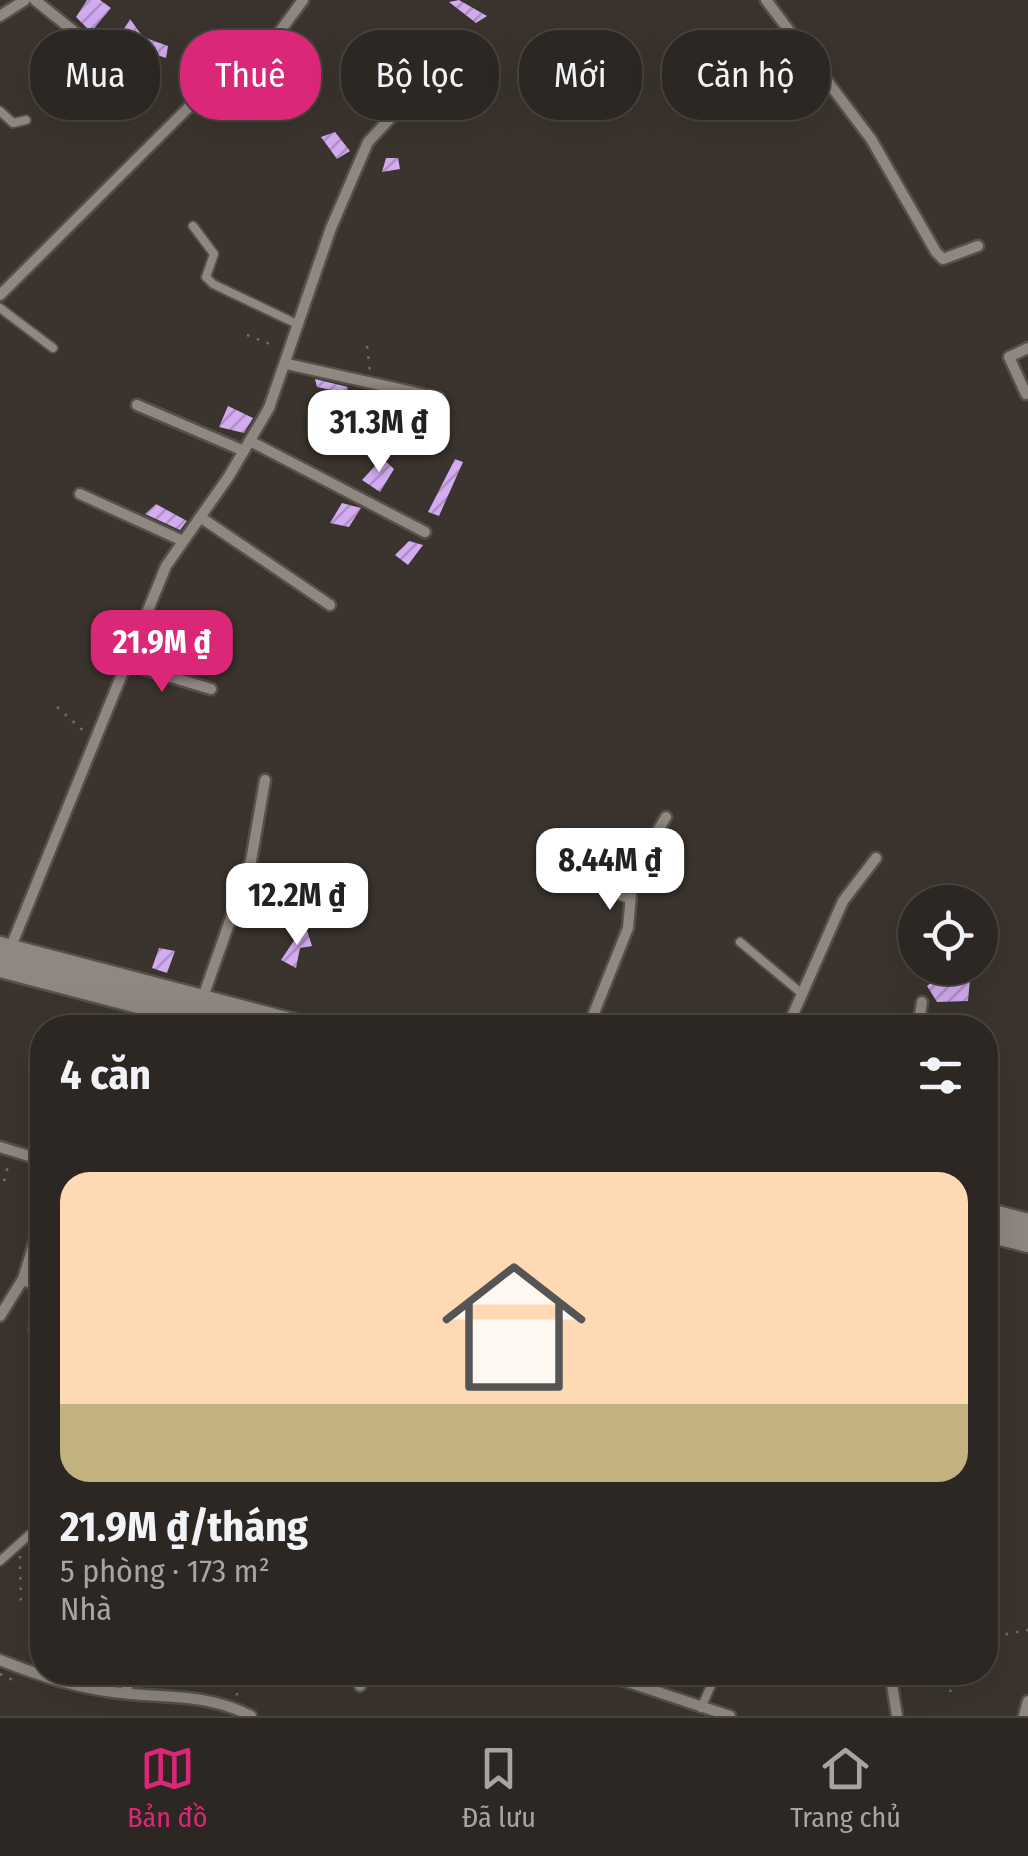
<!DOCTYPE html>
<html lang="vi">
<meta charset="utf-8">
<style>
body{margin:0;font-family:"Fira Sans Condensed",sans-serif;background:#38332f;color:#f1f3f6;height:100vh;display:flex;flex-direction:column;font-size:38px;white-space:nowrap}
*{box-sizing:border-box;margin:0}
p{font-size:32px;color:#a6a5a5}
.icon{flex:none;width:55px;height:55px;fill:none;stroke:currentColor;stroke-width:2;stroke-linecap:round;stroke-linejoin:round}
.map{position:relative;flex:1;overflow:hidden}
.sheet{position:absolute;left:30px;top:1015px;width:968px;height:670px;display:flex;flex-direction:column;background:#2c2722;border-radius:40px;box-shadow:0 10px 40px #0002,0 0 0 2px #484440}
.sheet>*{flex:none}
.hud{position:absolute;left:30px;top:30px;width:970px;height:90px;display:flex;gap:20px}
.fabs{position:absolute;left:898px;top:885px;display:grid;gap:20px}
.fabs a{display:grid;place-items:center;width:100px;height:100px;border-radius:50%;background:#2c2722;box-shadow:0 10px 40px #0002,0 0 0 2px #484440;font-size:50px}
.price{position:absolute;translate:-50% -85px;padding:0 22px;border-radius:20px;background:#fff;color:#222;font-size:32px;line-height:65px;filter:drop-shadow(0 2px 5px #0008)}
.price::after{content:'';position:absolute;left:50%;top:60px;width:30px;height:22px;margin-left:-15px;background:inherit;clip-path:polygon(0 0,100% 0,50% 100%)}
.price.current{background:#db2777;color:#fff}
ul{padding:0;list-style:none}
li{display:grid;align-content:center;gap:20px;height:530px;padding:0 30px}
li+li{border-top:2px solid #484440}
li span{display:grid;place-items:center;height:310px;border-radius:30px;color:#555}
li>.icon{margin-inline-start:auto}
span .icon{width:180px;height:180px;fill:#fffc;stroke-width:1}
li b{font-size:42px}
h2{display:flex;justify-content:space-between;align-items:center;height:120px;padding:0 30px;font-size:42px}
.pill{padding:0 35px;border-radius:40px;background:#2c2722;box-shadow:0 10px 40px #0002,0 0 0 2px #484440;font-size:35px;line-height:90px}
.pill.current{background:#db2777;color:#fff}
.dock{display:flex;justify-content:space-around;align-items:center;height:140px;border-top:2px solid #484440;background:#2c2722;font-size:28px;color:#a6a5a5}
.dock a{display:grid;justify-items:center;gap:5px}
.dock .current{color:#db2777}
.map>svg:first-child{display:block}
</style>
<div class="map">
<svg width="1028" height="1716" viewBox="0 0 1028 1716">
<defs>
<pattern id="building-hatch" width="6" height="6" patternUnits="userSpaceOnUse" patternTransform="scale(2.5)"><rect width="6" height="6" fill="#d2abf1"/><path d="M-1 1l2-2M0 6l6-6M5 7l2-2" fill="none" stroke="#ae90c4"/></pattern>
</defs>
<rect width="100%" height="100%" fill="#3b342e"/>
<path fill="url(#building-hatch)" d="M87 0H100L111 8 91 32 76 17Z
M459 0 487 16 476 23 449 2Z
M130 19 143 37 168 46 166 58 151 53 141 67 122 53 117 55 113 47Z
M102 65 118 78 101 91 81 85Z
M335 132 350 151 337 159 321 137Z
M386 158H398L400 169 382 172Z
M315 379 348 387 346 393 317 387Z
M228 406 253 418 244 433 219 427Z
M382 458 394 469 380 492 362 480Z
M455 459 463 462 439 516 428 512Z
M342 503 361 508 349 527 330 523Z
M156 504 187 521 180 530 145 514Z
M409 541 423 545 408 565 395 555Z
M305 924 312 946 300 948 296 968 281 960Z
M159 948 175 951 167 973 152 968Z
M943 973 970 979 968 1001 937 1002 927 986Z"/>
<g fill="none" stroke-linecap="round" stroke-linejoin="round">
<g stroke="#55504a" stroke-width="12">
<path id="lane" d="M0 111 13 123 26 120
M193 226 214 254 206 277 213 284 299 325
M0 308 53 348
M643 856 659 868
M599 887 631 900
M740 942 800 992
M33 1329 42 1309
M0 1561 29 1535
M701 1708 717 1672"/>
</g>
<g stroke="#55504a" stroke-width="15">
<path id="street" d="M35 0 133 79
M766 0 871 139 936 252 943 259 978 246
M0 16 25 0
M278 34 303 0
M0 295 196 100 223 66
M287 364 439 398
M1026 394 1009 357 1028 348
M137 405 244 451
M250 441 425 532
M80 494 183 541
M200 517 330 605
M124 663 211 689
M10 949 166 566 229 476 269 408 331 228 368 142 398 110 433 88
M202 1000 251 861 265 780
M588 1028 628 928 633 872 666 817
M787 1028 843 901 876 858
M918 1028 922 1002
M0 1147 42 1160
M23 1279 42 1289
M0 1316 23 1279 42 1218
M0 1660C37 1675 74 1687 113 1692 163 1699 205 1692 251 1716
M598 1672 730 1716
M890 1672 897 1716
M360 1686 368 1672
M125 1693 132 1672
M1024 1716 1028 1701"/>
</g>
<g stroke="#55504a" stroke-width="25">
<path id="secondary" d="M0 947 309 1028
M0 967 234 1028
M985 1213 1028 1224
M985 1231 1028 1242"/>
</g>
<path stroke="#726d67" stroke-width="2.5" stroke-dasharray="2.5 8" stroke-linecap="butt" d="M247 335 275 346
M367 346 370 371
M57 707 87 734
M4 1181 9 1162
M20 1556 21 1608
M985 1638 1028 1630
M237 1672V1697
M0 1674 19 1683
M193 1685 196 1676
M950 1692 956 1672"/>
<use href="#lane" stroke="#8f8780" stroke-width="8"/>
<use href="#street" stroke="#8f8780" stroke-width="10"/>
<use href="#secondary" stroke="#8f8780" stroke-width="20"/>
</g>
</svg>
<div class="fabs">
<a><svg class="icon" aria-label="locate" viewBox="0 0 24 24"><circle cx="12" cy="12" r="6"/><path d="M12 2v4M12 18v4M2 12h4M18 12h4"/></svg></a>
</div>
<b class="price" style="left:379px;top:475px">31.3M ₫</b>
<b class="price current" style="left:162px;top:695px">21.9M ₫</b>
<b class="price" style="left:610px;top:913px">8.44M ₫</b>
<b class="price" style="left:297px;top:948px">12.2M ₫</b>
<div class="hud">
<a class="pill">Mua</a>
<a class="pill current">Thuê</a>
<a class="pill">Bộ lọc</a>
<a class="pill">Mới</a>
<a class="pill">Căn hộ</a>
</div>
<section class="sheet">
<h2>4 căn<svg class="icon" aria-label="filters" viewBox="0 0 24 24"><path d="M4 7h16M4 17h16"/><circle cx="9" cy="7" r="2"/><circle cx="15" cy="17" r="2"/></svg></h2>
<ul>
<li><span style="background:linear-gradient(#ffd9b3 75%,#c2b280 0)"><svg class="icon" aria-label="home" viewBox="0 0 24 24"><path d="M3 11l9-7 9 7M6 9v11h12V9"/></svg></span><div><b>21.9M ₫/tháng</b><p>5 phòng · 173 m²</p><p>Nhà</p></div></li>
</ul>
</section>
</div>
<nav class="dock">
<a class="current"><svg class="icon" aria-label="map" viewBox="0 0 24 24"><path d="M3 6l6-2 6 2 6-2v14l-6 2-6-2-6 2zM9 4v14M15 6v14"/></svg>Bản đồ</a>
<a><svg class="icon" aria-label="saved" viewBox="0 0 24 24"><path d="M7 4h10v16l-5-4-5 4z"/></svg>Đã lưu</a>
<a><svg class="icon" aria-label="home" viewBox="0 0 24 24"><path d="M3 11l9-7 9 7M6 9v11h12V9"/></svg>Trang chủ</a>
</nav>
